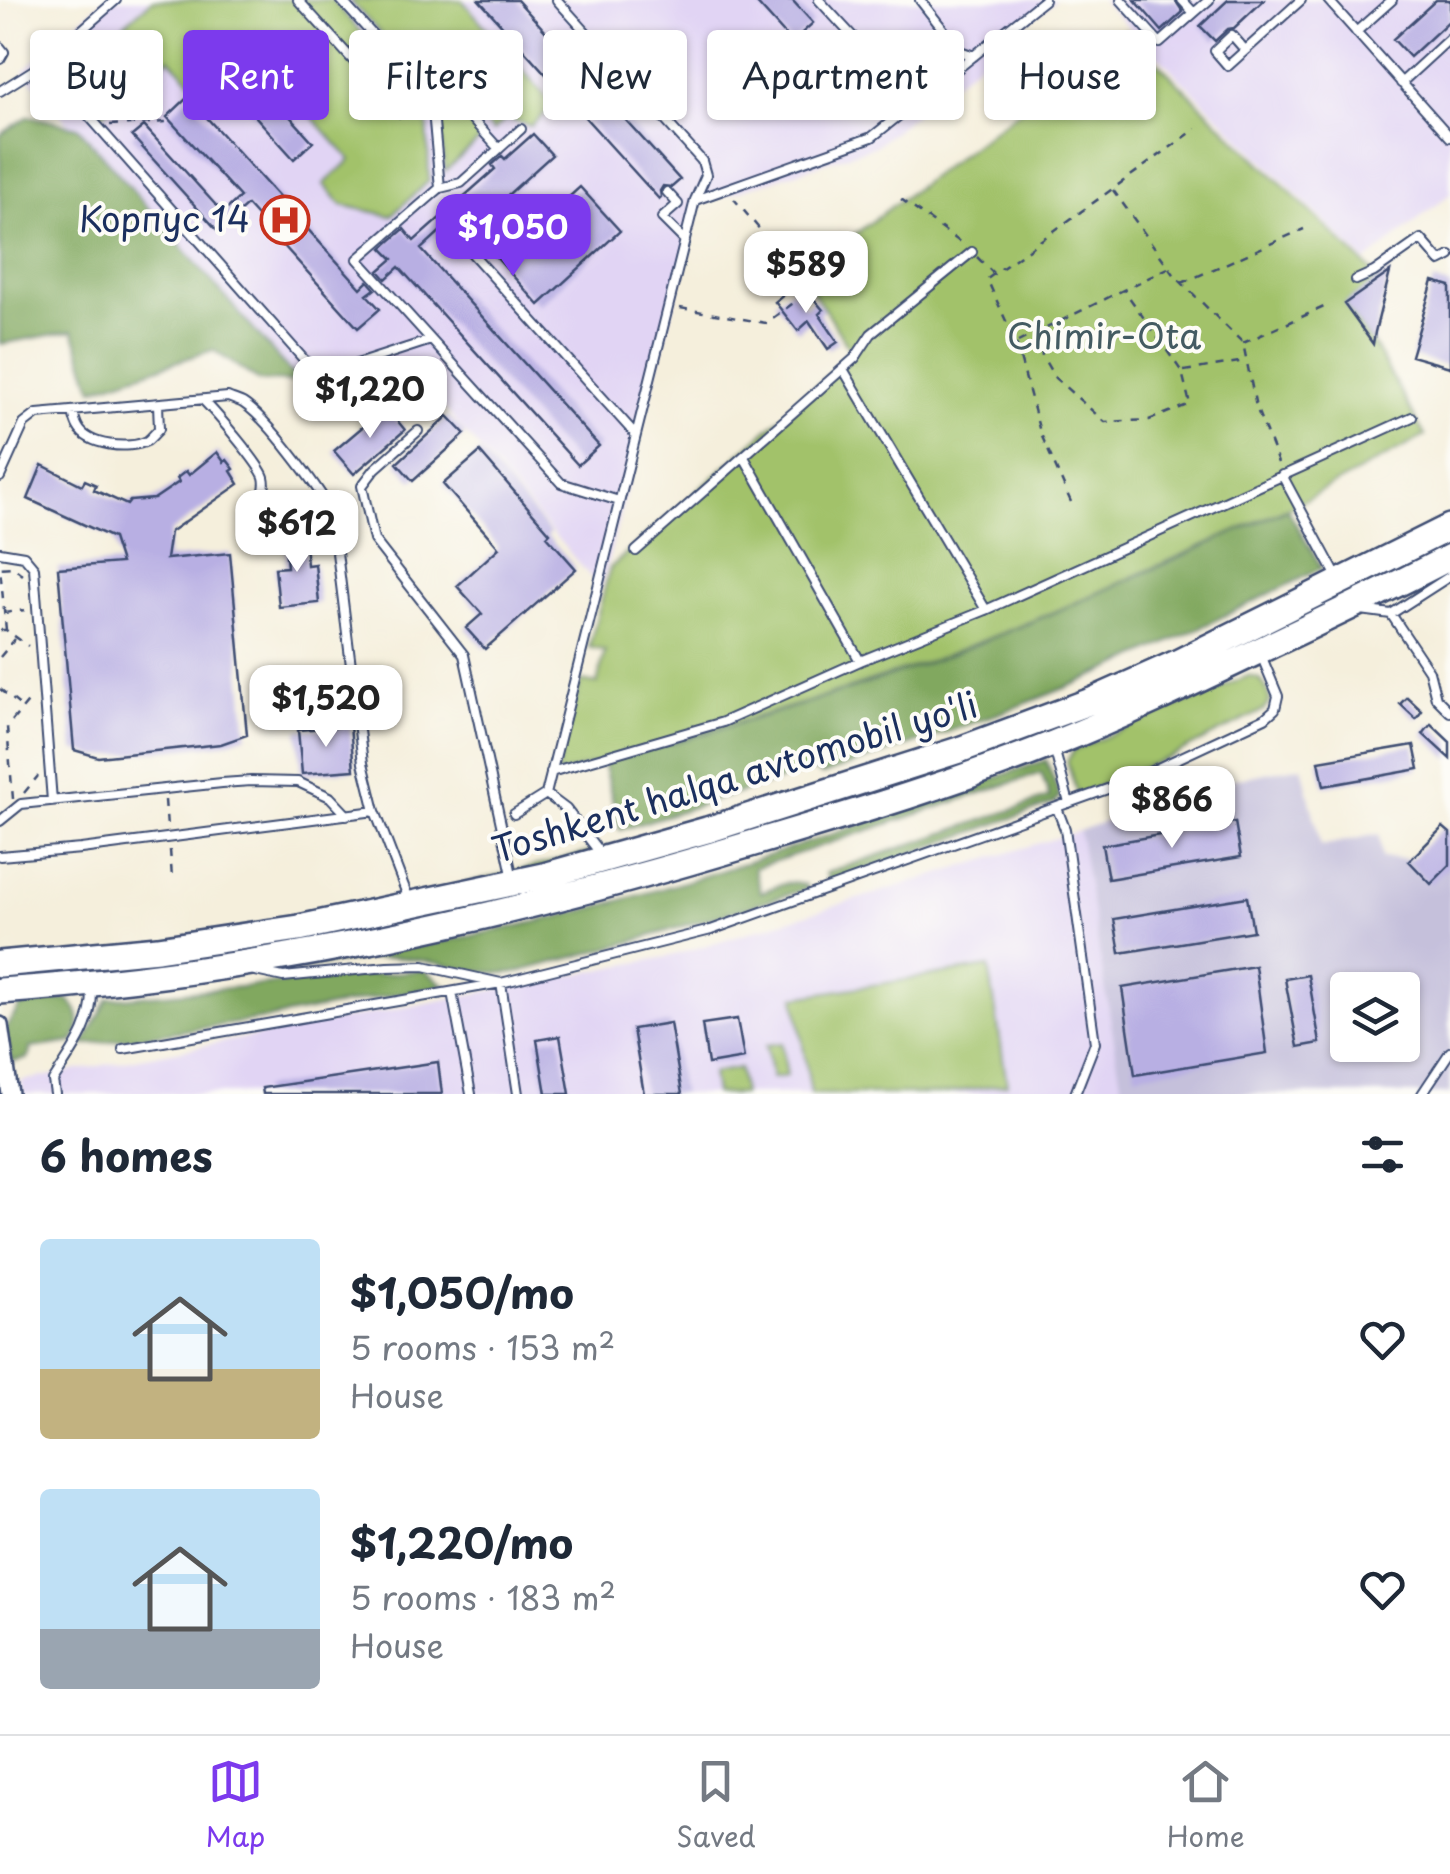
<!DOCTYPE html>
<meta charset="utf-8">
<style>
body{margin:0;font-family:"Playpen Sans",sans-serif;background:#f2f2f3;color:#1f2937;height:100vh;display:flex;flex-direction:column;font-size:38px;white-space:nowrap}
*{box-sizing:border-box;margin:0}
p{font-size:32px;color:#747a83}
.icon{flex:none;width:55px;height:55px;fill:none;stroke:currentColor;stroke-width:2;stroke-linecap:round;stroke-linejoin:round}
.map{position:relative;height:1094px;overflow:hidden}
.drawer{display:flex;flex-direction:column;background:#fff;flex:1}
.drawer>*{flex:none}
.guide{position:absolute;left:30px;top:30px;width:1390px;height:90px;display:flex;gap:20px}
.fabs{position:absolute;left:1330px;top:972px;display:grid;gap:20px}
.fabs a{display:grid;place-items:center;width:90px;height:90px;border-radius:10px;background:#fff;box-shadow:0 2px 8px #0004;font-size:50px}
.price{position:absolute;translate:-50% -85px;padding:0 22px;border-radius:20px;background:#fff;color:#222;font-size:32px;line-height:65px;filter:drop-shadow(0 2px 5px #0008)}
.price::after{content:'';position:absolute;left:50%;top:60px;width:30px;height:22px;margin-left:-15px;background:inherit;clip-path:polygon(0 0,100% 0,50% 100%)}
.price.active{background:#7c3aed;color:#fff}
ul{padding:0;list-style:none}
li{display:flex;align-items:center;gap:30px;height:250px;padding:0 40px}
li span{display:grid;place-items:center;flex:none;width:280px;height:200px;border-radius:10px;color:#555}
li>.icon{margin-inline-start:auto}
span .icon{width:120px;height:120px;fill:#fffc;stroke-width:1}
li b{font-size:42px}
h2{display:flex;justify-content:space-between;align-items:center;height:120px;padding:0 40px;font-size:42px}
.pill{padding:0 35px;border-radius:10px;background:#fff;box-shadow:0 2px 8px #0004;font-size:35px;line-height:90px}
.pill.active{background:#7c3aed;color:#fff}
.tab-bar{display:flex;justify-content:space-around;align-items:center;height:140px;border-top:2px solid #e0e1e3;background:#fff;font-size:28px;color:#747a83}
.tab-bar a{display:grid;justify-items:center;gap:5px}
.tab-bar .active{color:#7c3aed}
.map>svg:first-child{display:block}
</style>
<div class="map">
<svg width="1450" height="1094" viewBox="0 0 1450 1094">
<rect width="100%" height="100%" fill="#fdfcf7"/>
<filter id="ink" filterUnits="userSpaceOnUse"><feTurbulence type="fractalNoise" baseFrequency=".01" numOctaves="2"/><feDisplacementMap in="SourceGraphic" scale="20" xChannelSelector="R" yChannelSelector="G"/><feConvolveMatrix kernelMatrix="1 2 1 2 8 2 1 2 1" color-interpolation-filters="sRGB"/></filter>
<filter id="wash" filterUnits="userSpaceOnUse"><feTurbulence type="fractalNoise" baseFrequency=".0048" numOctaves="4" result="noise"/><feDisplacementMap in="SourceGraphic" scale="40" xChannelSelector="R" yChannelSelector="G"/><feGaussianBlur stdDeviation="2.25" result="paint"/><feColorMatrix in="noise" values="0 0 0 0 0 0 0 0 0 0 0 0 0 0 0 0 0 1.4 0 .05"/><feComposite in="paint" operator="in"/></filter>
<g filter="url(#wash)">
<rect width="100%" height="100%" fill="#f5efdc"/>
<path fill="#e1d4f4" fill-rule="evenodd" d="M103 0H1056L875 146 700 204 601 589 415 375 362 397 298 390 23 71Z
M1101 0H1450V194L1366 262Z
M1302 766 1321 846 1379 834 1382 858 1450 861V1094H23L21 1081 671 956 1079 831 1204 785ZM1348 990H1402V1045H1348Z"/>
<path fill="#c5c0db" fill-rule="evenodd" d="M1302 766 1321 846 1379 834 1382 858 1450 861V1094H1123L1079 831 1204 785ZM1348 990H1402V1045H1348Z"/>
<path fill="#a2c26a" stroke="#5e7864" stroke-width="2.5" d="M152 0H332L427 106 429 181 391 216 342 205 324 184 351 160 245 43 196 86 169 58 102 115 66 75Z
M349 0H462L554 106 531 126 506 119 493 131 463 98 439 96Z
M1125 31 1380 279 1345 304 1373 344 1425 436 1297 504 1059 610 937 659 815 700 556 775 581 681 597 684 605 651 589 647 610 568 853 354 802 274Z
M447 110C464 110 472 125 482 138L445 171 439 124 440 115Z
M1248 676 1260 679 1267 689 1270 701 1264 710 1172 756 1077 795 1067 761 1074 750Z
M994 748 997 755 948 773 544 895 178 965V958Z
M989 967 1007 1084 940 1094H811L795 997Z
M782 1043 787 1076 772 1078 766 1045Z
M739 1068 743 1094H715L712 1073Z"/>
<path fill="#81a85e" stroke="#4e6c5e" stroke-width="2.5" d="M29 116 78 127 299 382 259 381 213 350 93 389 73 331 0 344V135Z
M1287 509 1322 568C1249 604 1176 641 1101 673 1010 712 916 743 822 775L812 770 620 830 603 763C715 730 828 699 938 659 1056 615 1171 560 1287 509Z
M1046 760 1060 796 1055 803 829 883 826 873 1050 797 1041 773 754 868 761 892C776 887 793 878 806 885L807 889 631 942 518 972C477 977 440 960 400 958 369 956 327 965 296 969V967C392 951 487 935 581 911 739 870 892 813 1046 760Z
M424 970 445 985 266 1019 83 1045 108 999Z
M67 999C82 1010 83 1027 73 1042L30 1048V1054L26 1059 11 1062 5 1029 20 1006Z"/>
<g id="blocks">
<path fill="#b8afe3" d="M479 0H517L680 180 672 187 663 186 660 191 661 197 659 199 582 114 553 116 570 101Z
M754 0H792L813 23 792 42Z
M1135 0H1175L1183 12 1162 31Z
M1228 0H1264L1234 28 1228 29 1215 41 1200 26Z
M1436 0H1450V20L1410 57 1393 39Z
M236 57 313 142 294 159 217 74Z
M481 83 497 100 486 110 470 93Z
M188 97 361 288 368 281 375 289 367 295 380 309 358 328 247 205 218 231 132 136 144 126 223 213 240 197 167 117Z
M533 134 552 155 478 222 507 253 580 187 620 231 539 305 458 215 421 249 599 446 578 465 399 267 386 279 379 271 393 259 382 248 404 229 414 241 495 169 492 165 502 156 505 159Z
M1390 272 1375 332 1373 344 1344 304Z
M1433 281 1450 286V367L1411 356Z
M791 289 805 307 814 299 823 310 819 314 838 342 828 349 809 321 798 331 775 302Z
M386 407 405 430 354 474 334 451Z
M448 416 465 434 413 481 397 463Z
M217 452 224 462 227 460 234 469 231 471 239 484 170 532 166 559 230 553 247 735 221 744 98 757 74 750 58 568 121 563 113 538 28 499 42 465 82 485 85 480 96 485 94 490 127 505 130 501 154 499 179 482 177 478 186 471 189 475Z
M480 452 550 533 547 536 576 569 485 649 466 628 482 614 457 586 499 548 443 484Z
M304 533 307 565 315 564 319 603 279 607 275 568 287 567 284 535Z
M1407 697 1422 711 1416 719 1400 704Z
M1431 724 1450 742V759L1423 734Z
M350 726 354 770 302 774 298 730Z
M1414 745 1419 769 1324 786 1319 761Z
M1235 822 1241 857 1108 879 1102 845Z
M1443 827 1450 833V865L1431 884 1409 861Z
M1247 897 1253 931 1120 953 1114 919Z
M1255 966 1267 1053 1135 1075 1122 988Z
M1308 975 1320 1043 1298 1047 1285 979Z
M737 1019 744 1058 708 1064 702 1024Z
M670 1023 682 1094H644L633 1029Z
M560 1036 570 1094H546L537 1040Z
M438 1062 442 1094H263L262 1088Z"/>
</g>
</g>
<g filter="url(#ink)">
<use href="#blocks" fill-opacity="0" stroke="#3c4c71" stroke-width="2.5"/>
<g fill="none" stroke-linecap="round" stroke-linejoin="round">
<g stroke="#3c4c71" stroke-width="12">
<path id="service" d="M298 0 401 113
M341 0 432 100 460 106 499 149
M819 0 915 104
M920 0 960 51 974 56
M1121 0 1160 43 1194 13
M1182 0 1194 13 1209 0
M1328 0 1450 137
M1356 32 1392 0
M0 47 4 52 0 59
M1245 50 1232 35 1215 51 1228 66 1301 0
M43 64 307 363 328 370 354 365 431 340
M1401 83 1450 38
M0 91 43 64 116 0
M432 100 440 188
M521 129 461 183 440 188 358 259 561 483 619 501
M667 192 678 204 662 218 685 241
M695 200 872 137 1044 0
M460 240 636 435
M1356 280 1374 272 1421 239 1440 261 1450 256
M843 369 986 610
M203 400C216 413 259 463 264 477 267 488 261 499 257 508
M73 411C74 416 75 422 78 427 88 446 129 450 147 441 151 438 155 433 159 429L158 404
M418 431 375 469 362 486 374 540 464 655 513 879
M744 457 860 661
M1282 475 1337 577
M0 477 24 424 37 414 228 397C232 399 240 401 243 403 268 419 317 486 332 512L363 763 375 811 410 902
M636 551 855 358 871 334 972 252
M0 552 24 556 34 568 52 801
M1361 610 1391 614 1450 576
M1391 614 1429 671 1436 698 1450 712
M1054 748 1069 803
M551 772 723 722 860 661 986 610 1412 417
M546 794 566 809 600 853
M1057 808 1065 829 1095 1043 1075 1094
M514 814 546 794 695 200 706 175 702 161 557 0
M0 821 21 804 222 783 251 781 298 782 330 797 347 815
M0 856 81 849 375 811
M255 971 283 977 387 967 424 966 501 983 711 930 1130 781 1265 718 1275 709 1278 696 1261 655
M452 992 471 1094
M123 1049 501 983 518 1094
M55 1094 53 1081C72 1051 93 1026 92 989
M1422 1094 1450 1052"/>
</g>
<g stroke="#3c4c71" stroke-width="20">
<path id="minor" d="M0 1025 10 1094"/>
</g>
<g stroke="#3c4c71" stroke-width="30">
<path id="trunk" d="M0 964 158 949 299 928 544 876 707 830 959 750 1094 700 1177 663 1450 527
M0 991C258 974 510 917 757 842 858 812 958 782 1055 743 1128 714 1200 679 1271 645 1331 616 1391 588 1450 557"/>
</g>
<path stroke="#3c4c71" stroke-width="2.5" stroke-dasharray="8 8" stroke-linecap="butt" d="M110 125 168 122
M1113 190 1176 277 1243 343 1256 407 1278 463
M901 199 964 245
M977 257 993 273
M1182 283 1304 229
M680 308 766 323 811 290 734 199
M1039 332 1042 356 1055 378 1105 422 1149 420 1190 404 1182 372 1124 290
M1018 342 1168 268
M1243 343 1324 307
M1184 371 1245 361
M1071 502 1040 432 1016 343 987 279 1196 129
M4 613 25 610
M0 630H6L28 646
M6 630 0 568 13 567 23 575
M0 657 15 639
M0 689 22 707
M24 793 38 776
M13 799 7 727 32 697
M165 800 167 827
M170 850 172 878"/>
<use href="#service" stroke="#fff" stroke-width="8"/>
<use href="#minor" stroke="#fff" stroke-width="15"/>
<use href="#trunk" stroke="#fff" stroke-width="25"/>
</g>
</g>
<defs>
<g id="hospital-ring" transform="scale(2.5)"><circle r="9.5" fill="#fdfcf7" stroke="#c8321e" stroke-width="1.5"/><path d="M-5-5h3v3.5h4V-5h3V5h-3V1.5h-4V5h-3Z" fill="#c8321e"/></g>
</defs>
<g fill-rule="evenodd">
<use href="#hospital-ring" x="285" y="220"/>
</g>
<g text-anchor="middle" stroke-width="8" stroke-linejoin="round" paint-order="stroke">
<g font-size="35" fill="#1b2f5e" stroke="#fdfcf7" text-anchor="end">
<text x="250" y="232">Корпус 14</text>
</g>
<g font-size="35" fill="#445b62" stroke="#fdfcf7">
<text x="1104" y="349">Chimir-Ota</text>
</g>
<g font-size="35" fill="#1b2f5e" stroke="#fdfcf7">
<text transform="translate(735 778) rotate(-17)" y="12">Toshkent halqa avtomobil yo'li</text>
</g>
</g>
</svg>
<div class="fabs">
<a><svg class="icon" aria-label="layers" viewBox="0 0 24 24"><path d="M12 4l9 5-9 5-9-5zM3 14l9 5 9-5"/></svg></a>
</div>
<b class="price active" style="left:513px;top:279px">$1,050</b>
<b class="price" style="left:806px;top:316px">$589</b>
<b class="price" style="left:370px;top:441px">$1,220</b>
<b class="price" style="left:297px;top:575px">$612</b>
<b class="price" style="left:326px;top:750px">$1,520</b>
<b class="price" style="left:1172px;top:851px">$866</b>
<div class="guide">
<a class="pill">Buy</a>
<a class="pill active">Rent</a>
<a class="pill">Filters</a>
<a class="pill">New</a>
<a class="pill">Apartment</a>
<a class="pill">House</a>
</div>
</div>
<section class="drawer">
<h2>6 homes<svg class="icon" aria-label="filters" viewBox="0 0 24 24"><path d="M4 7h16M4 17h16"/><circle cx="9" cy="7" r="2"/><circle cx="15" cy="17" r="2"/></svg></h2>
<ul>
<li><span style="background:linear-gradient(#bfe0f5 65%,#c2b280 0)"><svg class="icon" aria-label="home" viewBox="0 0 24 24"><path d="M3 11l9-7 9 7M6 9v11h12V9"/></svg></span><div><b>$1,050/mo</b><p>5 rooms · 153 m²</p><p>House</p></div><svg class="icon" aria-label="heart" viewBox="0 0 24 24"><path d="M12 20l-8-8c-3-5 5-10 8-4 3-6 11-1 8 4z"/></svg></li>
<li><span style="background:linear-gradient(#bfe0f5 70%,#9aa5b1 0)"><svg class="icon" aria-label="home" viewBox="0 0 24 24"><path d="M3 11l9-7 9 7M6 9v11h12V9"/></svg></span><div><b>$1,220/mo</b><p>5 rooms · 183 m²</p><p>House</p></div><svg class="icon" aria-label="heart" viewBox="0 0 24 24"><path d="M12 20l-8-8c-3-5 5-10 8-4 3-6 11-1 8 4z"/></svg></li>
</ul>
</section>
<nav class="tab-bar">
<a class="active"><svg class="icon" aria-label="map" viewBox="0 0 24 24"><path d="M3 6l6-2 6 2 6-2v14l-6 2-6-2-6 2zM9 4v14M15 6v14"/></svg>Map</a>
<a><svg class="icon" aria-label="saved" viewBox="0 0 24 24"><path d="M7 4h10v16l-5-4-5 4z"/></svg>Saved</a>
<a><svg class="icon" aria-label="home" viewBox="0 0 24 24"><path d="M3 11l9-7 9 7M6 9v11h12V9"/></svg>Home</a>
</nav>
